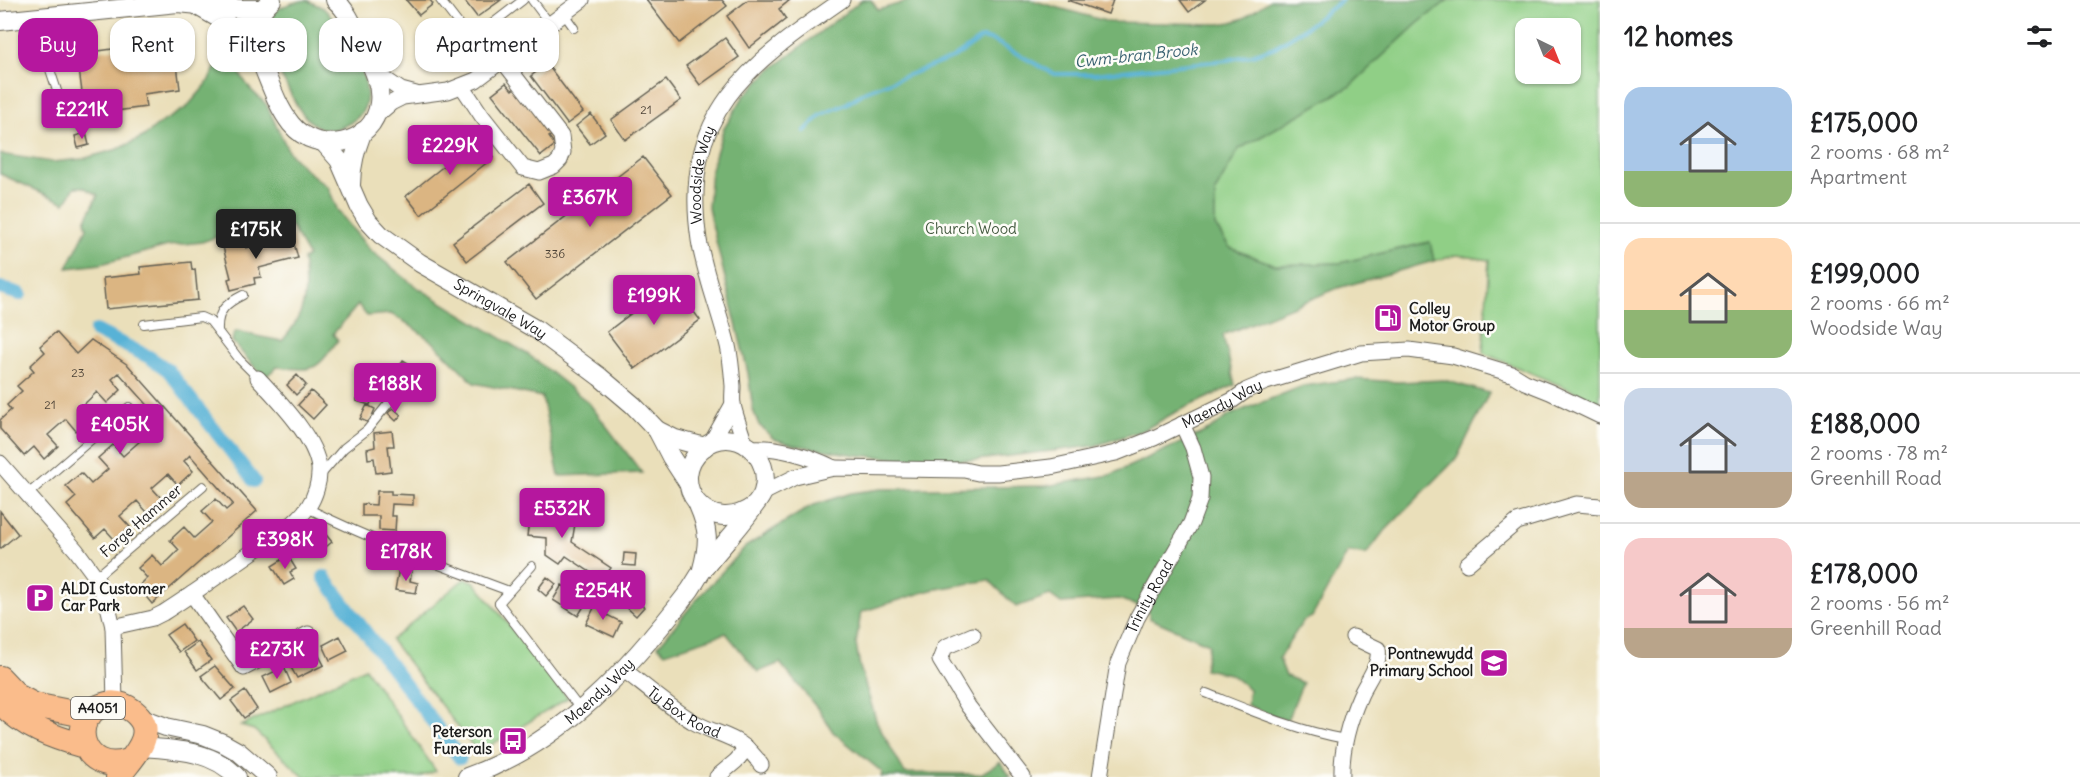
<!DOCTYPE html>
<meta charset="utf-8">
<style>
body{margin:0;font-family:Delius,sans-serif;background:#f2f2f2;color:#202124;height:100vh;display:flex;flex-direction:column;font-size:22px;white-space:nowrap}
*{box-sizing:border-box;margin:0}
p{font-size:20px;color:#757577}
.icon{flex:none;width:33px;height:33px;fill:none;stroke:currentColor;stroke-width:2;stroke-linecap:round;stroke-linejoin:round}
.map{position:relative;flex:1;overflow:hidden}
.panel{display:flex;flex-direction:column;background:#fff;width:480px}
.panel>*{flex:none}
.top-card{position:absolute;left:18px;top:18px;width:570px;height:54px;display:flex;gap:12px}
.needle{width:39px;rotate:137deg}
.buttons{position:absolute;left:1515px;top:18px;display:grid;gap:12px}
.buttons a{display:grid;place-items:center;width:66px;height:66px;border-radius:12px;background:#fff;box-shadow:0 2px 4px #0004;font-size:30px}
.price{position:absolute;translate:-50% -51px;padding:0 14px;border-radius:6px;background:#b5179e;color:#fff;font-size:20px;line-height:39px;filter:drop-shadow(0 2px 3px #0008)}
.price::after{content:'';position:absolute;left:50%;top:36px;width:18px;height:14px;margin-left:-9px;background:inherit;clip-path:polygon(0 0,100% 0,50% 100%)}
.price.selected{background:#222;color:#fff}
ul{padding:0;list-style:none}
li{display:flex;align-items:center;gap:18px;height:150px;padding:0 24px}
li+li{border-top:2px solid #e0e0e0}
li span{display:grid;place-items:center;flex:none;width:168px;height:120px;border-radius:18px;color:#555}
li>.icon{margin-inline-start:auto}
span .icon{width:72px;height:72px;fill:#fffc;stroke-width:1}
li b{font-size:26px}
h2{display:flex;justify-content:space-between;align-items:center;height:72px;padding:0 24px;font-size:26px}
.tag{padding:0 21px;border-radius:18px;background:#fff;box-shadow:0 2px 4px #0004;font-size:21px;line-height:54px}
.tag.selected{background:#b5179e;color:#fff}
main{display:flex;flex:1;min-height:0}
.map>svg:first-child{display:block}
</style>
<main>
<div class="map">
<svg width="1600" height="777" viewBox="0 0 1600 777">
<rect width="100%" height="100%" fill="#fdfcf7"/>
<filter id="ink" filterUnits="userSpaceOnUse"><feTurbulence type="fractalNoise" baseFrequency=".0167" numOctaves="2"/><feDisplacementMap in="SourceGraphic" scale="12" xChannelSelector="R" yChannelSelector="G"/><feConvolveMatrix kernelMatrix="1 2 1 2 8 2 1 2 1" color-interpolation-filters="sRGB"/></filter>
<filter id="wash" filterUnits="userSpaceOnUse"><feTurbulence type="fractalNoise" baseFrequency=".008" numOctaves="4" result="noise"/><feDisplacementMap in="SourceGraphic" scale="24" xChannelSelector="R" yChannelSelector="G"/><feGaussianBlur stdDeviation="1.35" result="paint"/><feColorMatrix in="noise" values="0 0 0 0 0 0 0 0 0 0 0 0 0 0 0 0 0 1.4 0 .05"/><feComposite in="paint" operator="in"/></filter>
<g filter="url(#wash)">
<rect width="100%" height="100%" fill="#eadfba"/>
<path fill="#90cf86" stroke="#567651" stroke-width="1.5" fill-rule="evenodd" d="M1448 0H1600V402L1483 353 1489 260 1457 255 1434 261 1429 242 1340 263 1275 265 1230 248 1215 226V192L1239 149 1349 87 1418 23ZM1526 28H1570V74H1526Z
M464 579 473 581 476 584 568 698 478 753 391 640Z
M365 668 436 771 419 777H304L254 730 241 726Z"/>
<path fill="#74b273" stroke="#486748" stroke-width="1.5" d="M307 0C312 3 318 5 323 8 338 20 346 36 354 53 368 82 379 114 339 128 333 131 323 130 317 126 301 118 293 98 285 83 277 70 260 43 264 28 265 22 270 18 274 13 283 4 295 2 307 0Z
M862 0H871L878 10 912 0H1031L1109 22 1219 24 1232 22 1244 18 1270 0H1448L1418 23 1349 87 1239 149 1215 192V226L1230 248 1275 265 1340 263 1430 242 1434 261 1338 288 1223 335 1235 385 1174 413 1144 430 1094 446 977 460H914L856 455 794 445 774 439 759 425 753 410 748 373 708 208 711 169 723 130 743 97 769 71Z
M218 41 250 89 266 104 289 152 306 170 328 187 338 211 369 249 415 286 529 355 589 403 642 473 559 476 542 397 474 383 433 342 405 322 391 314 367 316 358 305 333 334 338 340C315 372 315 371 277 367L264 378 232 341 234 333 238 331 256 336 282 341C307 313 307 294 303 259L308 256 291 226 257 227 233 231 202 242 168 246 101 264 67 268 87 228 85 221 98 195 83 187H75L65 203 0 174V154L52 162 82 159 118 149 143 137 162 122 186 108 206 85 219 61Z
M1355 379 1398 382 1444 380 1489 393 1457 458 1381 535 1366 555 1348 552 1312 617 1303 621 1279 658 1286 676 1303 683 1287 720 1274 717 1247 705 1249 689 1230 674 1204 669 1209 644 1149 618V612L1135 605 1119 599 1061 603 1050 595 1016 607 989 580 931 590 861 612 856 644 860 667 877 723 905 773 981 774 1000 762 1011 777H881L882 772 833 732 821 713 780 663 758 672 726 633 665 653 658 646 697 599 745 547 811 506 851 493 881 489 1046 486 1110 475 1209 430 1230 415 1303 386Z"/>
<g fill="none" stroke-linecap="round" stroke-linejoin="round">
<path stroke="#59b2d6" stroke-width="4" d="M805 131 821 115 846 104 866 91 953 58 982 38 994 41 1054 74H1094L1227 60 1252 55 1275 47 1305 28 1342 0"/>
<path stroke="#59b2d6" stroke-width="14" d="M0 288 20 294
M96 331 149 357 168 370 254 481
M324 577 460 758"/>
</g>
<g id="blocks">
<path fill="#dbb582" d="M406 0H430L433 4 419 15Z
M464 0H501L477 17Z
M646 0H722L727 6 679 43Z
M748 0H790L779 9 786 19 749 48 727 16Z
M1067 0H1113L1108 14Z
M1180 0H1205L1189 12Z
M725 38 739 57 700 85 686 66Z
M148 44 149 52 175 48 180 89 144 94 146 107 85 115 77 54Z
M547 64 583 112 567 124 531 76Z
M666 80 681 100 625 140 611 120Z
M506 83 512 90 515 88 552 135 549 137 555 145 541 156 492 94Z
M591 114 605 133 590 144 576 126Z
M86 133 89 145 78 148 75 136Z
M479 138 494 157 421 215 406 196Z
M643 157 672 194 536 299 507 262Z
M529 184 543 203 467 261 453 242Z
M292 236 298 258 259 268 261 277 254 278 255 284 231 290 228 279 231 278 223 247 244 241 246 248Z
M191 262 192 270 195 269 198 300 106 309 103 278 141 274 140 267Z
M672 282 700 320 635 369 607 332Z
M56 332 76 354 91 340 128 365 257 511 152 604 138 587 147 578 138 568 152 555 162 566 169 560 179 550 170 540 184 527 194 538 212 522 202 511 216 499 226 510 233 504 190 455 184 461 193 471 178 485 168 474 152 488 162 499 147 512 137 501 120 516 130 527 115 540 105 529 95 538 67 505 76 497 66 486 81 473 91 484 108 469 98 458 113 445 123 456 132 448 140 441 130 430 144 417 154 428 162 421 119 373 112 379 121 390 107 403 97 392 81 407 90 418 76 431 66 419 48 435 58 446 44 459 34 447 24 456 0 429V420L11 410 7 405 22 391 17 386 34 371 30 366 45 352 40 346Z
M403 360 418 369 411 379 397 370Z
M366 369 379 373 370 405 356 401Z
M297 375 306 385 296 395 287 385Z
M311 391 326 405 313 419 298 405Z
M367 405 375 409 369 423 360 419Z
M393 408 401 415 396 421 388 413Z
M392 431 394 446H388L391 471 376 473 374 458 368 459 367 449 375 447 374 433Z
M377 491H391V494L413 495V505L392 504 391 516H396L395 531 379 530V516H362V504L376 505Z
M531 506 549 508V510L564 512V516L576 518 572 542 611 568 602 580 566 556 560 564 547 555V538L527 536Z
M0 511 18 534 0 549Z
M318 525 332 542 321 551 307 534Z
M624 553 636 554 635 566 623 565Z
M288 556 296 569 290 572 294 579 284 585 272 566Z
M399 568 412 570 410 581 418 583 416 593 395 590Z
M547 577 556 584 546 596 538 589Z
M562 585 578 595 580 592 589 598 578 616 553 600Z
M633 597 644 607 636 616 625 606Z
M596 604 606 608 603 613 621 622 614 637 586 624Z
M243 606 253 619 236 632 226 618Z
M182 624 194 641 179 652 166 635Z
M340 636 348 651 330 660 323 645Z
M198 642 211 660 197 670 184 652Z
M317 652 324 665 297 678 289 664 299 659 300 661Z
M215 666 235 689 221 700 201 676Z
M284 667 291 683 271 693 263 677Z
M245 691 257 709 244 718 231 701Z"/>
</g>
</g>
<g filter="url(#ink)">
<use href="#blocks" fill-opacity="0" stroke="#646053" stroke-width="1.5"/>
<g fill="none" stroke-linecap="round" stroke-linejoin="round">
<g stroke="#646053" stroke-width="10">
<path id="service" d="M440 0 471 40 523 0
M532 0 550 24
M564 14 574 28
M33 18 66 118
M144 324 201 317 210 321 239 359 258 378
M218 330C217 310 227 303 243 295
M320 476 344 448 367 430 396 394 400 386
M28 494 129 407
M307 508C373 541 441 566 509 591
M532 566 499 603 580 709
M96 577 203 486
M1206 693C1252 711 1296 730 1345 739"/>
</g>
<g stroke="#646053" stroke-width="17">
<g id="minor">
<path d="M373 71 401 90 416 94"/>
<path d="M462 86 482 116 523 168 539 172 554 166 560 160 563 152 561 136 503 61"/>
<path d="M377 115 391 103 403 97 448 91 476 80 582 0"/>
<path d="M711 443 733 404"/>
<path id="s1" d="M745 444C741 431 736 418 733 405 732 399 733 392 733 386 732 373 731 359 728 346 719 310 705 276 699 240 680 113 748 65 842 0"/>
<path d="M751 448C778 446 810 456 834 468"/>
<path d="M0 463 76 550 96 577 109 610 113 627 115 703"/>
<path id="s2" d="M763 493 795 477 834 468 964 470 978 473H998L1051 467 1116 453 1154 438 1233 400 1247 390 1266 382 1361 353 1409 350 1453 356 1512 374 1525 382 1550 392 1600 416"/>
<path d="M1467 564 1517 522 1577 504 1600 506"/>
<path d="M192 594 244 668 308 634"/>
<path d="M113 627 153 618 163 613C193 594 222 573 251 553 269 540 294 527 308 507 315 497 320 481 319 468 315 437 279 401 258 378"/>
<path d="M973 635 945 647 940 660 968 706 1023 777"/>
<path id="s3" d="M624 670C646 687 668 706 692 721 719 737 741 734 761 765"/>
<path d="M717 777 736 761 747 748"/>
<path id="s4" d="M1100 777 1118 663 1137 618 1191 523 1200 499 1201 477 1193 448 1182 424"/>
<path d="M1342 777C1341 749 1349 721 1360 696 1366 682 1381 664 1378 649L1353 637"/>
</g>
</g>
<g stroke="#646053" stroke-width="20">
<g id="tertiary">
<path d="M272 0C252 17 252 40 261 62 270 83 277 106 291 124 317 156 374 146 379 103 382 82 369 61 361 43 354 28 348 11 335 0"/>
<path d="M199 7 225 22 257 50"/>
<path d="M0 21 178 3 241 9H263"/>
<path id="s5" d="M324 143 339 160 359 206 368 221 381 235 420 263 537 330 600 377 633 405 657 430 671 457 688 483"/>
<path d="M351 185C351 165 356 149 363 131"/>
<path d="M657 430 675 439 705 447"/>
<path d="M698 505C709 530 709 543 702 569"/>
<path d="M139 717 166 727 203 735 223 743 239 752 268 777"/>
<path d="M141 747C176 750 212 750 237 777"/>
<path id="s6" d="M467 777C563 743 630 668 690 590 694 584 698 577 702 571 718 550 736 532 751 511 755 504 761 499 763 492 774 455 734 423 703 448 664 480 708 541 755 505"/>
</g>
</g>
<g stroke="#646053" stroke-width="26">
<path id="primary" d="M0 678 17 696 34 705 89 716
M0 702C24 727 52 737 84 746
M118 777C131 758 161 733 133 711 125 705 116 702 107 704 65 714 81 777 128 761"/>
</g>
<use href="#service" stroke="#fff" stroke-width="8"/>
<use href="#minor" stroke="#fff" stroke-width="15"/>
<use href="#tertiary" stroke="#fff" stroke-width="18"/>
<use href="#primary" stroke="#fabc8b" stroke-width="24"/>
</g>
</g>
<defs>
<g id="fuel-square" transform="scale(1.5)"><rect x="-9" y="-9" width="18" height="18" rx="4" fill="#b5179e" stroke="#fdfcf7"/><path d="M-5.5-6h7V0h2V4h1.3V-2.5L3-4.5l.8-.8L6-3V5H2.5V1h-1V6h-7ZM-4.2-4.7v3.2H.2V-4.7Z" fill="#fff"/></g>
<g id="parking-square" transform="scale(1.5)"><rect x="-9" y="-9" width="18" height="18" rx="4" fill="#b5179e" stroke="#fdfcf7"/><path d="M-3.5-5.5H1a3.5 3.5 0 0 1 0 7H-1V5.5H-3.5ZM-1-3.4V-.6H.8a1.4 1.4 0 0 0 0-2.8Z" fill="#fff"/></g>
<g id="school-square" transform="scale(1.5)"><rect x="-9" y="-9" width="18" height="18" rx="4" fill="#b5179e" stroke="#fdfcf7"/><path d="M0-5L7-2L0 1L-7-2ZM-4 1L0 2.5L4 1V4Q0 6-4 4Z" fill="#fff"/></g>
<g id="bus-square" transform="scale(1.5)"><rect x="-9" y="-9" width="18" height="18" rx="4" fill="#b5179e" stroke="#fdfcf7"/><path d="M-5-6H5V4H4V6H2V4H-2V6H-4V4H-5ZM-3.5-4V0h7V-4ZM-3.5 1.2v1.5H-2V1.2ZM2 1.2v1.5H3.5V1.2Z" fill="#fff"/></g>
</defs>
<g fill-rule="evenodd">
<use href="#fuel-square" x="1388" y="318"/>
<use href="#parking-square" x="40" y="598"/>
<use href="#school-square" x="1494" y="663"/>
<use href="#bus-square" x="513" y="741"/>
</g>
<g text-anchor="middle" stroke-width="5" stroke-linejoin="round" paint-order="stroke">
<g font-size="12" fill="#4c4236">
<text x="646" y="114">21</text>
<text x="555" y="258">336</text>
<text x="78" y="377">23</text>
<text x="50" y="409">21</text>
</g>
<rect fill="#fdfcf7" stroke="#605f5e" stroke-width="1.5" x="71" y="697" width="54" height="22" rx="4.5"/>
<g font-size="14" font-weight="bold" fill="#1c1c1c">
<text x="98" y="713">A4051</text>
</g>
<g font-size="15" fill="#1c1c1c" stroke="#fdfcf7">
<text dy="5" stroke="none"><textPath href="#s1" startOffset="276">Woodside Way</textPath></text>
<text dy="5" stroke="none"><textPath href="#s5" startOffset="250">Springvale Way</textPath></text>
<text dy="5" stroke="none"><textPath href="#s2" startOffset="477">Maendy Way</textPath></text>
<text transform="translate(141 521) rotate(-41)" y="5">Forge Hammer</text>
<text dy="5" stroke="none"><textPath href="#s4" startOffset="189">Trinity Road</textPath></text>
<text dy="5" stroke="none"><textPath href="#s6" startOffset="159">Maendy Way</textPath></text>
<text dy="5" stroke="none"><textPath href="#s3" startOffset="74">Ty Box Road</textPath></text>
</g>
<g font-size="15" fill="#455b41" stroke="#fdfcf7">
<text x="971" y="234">Church Wood</text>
</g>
<g font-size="15" font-weight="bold" fill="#1c1c1c" stroke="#fdfcf7" text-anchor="start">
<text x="1409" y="314">Colley<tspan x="1409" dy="17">Motor Group</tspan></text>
<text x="61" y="594">ALDI Customer<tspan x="61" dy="17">Car Park</tspan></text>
<text x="1473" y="659" text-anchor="end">Pontnewydd<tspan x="1473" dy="17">Primary School</tspan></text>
<text x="492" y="737" text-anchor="end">Peterson<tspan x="492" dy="17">Funerals</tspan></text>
</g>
<g font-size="16" font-style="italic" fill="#376070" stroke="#fdfcf7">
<text transform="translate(1136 55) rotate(-6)" y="6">Cwm-bran Brook</text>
</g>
</g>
</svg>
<div class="buttons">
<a><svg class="needle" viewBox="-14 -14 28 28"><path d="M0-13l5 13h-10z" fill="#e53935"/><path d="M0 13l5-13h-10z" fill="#757577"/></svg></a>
</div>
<b class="price" style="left:82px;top:140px">£221K</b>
<b class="price" style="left:450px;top:176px">£229K</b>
<b class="price" style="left:590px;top:228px">£367K</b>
<b class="price selected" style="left:256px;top:260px">£175K</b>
<b class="price" style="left:654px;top:326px">£199K</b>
<b class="price" style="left:395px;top:414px">£188K</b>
<b class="price" style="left:120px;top:455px">£405K</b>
<b class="price" style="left:562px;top:539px">£532K</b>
<b class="price" style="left:285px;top:570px">£398K</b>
<b class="price" style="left:406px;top:582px">£178K</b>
<b class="price" style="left:603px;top:621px">£254K</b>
<b class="price" style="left:277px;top:680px">£273K</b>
<div class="top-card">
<a class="tag selected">Buy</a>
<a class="tag">Rent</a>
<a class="tag">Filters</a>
<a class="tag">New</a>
<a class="tag">Apartment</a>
</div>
</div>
<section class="panel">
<h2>12 homes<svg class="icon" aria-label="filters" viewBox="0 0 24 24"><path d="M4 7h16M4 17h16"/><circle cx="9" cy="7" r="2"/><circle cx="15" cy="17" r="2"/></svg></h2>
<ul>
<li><span style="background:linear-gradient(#a9c7e8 70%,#8fb573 0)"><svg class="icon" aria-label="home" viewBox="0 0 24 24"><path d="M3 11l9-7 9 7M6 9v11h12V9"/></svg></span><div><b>£175,000</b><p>2 rooms · 68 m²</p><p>Apartment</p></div></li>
<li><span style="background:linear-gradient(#ffd9b3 60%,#8fb573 0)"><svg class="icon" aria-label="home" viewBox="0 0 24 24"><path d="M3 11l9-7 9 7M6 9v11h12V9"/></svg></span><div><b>£199,000</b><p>2 rooms · 66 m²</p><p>Woodside Way</p></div></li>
<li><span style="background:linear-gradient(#c9d6e8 70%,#b9a48a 0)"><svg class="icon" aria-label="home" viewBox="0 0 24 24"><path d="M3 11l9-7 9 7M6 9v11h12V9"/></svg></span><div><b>£188,000</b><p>2 rooms · 78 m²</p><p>Greenhill Road</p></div></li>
<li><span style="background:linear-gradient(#f6c9c9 75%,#b9a48a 0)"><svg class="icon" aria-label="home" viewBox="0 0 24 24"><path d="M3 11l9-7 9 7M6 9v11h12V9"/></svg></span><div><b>£178,000</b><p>2 rooms · 56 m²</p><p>Greenhill Road</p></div></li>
</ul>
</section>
</main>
